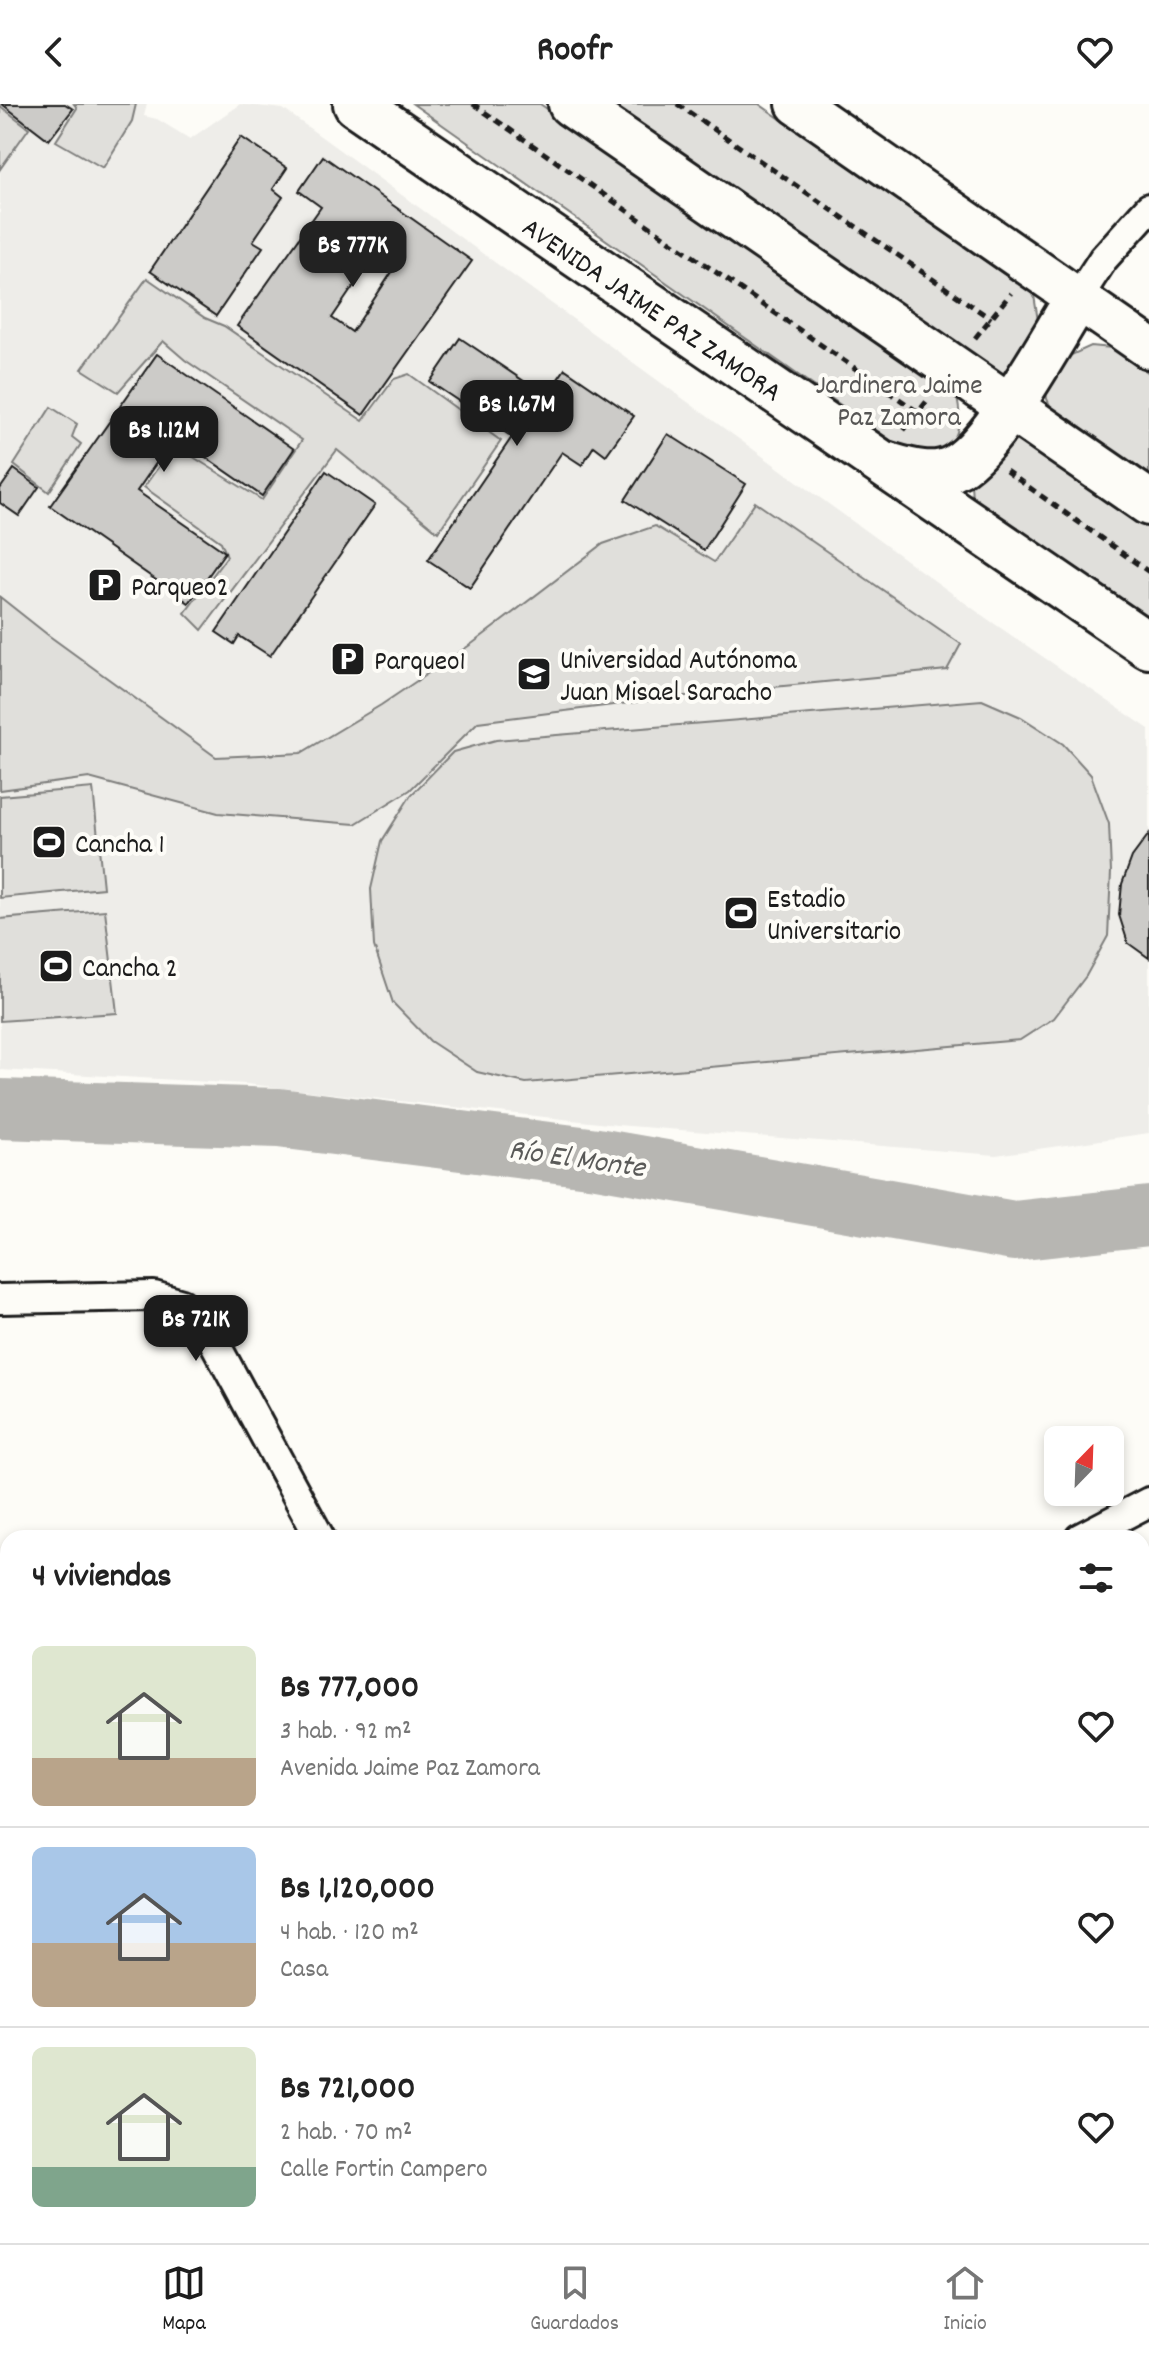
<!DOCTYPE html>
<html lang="es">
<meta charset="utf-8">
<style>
body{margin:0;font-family:Dekko,sans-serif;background:#f6f6f6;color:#222;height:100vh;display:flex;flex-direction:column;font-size:30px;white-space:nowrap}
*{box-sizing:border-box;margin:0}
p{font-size:26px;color:#767676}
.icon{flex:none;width:44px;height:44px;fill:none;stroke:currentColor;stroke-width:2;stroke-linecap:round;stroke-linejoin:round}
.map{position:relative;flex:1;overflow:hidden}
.panel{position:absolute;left:0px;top:1426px;width:1150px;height:714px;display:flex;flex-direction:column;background:#fff;border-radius:24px 24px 0 0;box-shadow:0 4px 12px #0003}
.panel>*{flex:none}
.needle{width:52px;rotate:23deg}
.tools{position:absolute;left:1044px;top:1322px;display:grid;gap:16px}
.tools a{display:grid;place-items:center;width:80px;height:80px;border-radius:12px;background:#fff;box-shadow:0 4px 12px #0003;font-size:40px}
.price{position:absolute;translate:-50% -68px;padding:0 18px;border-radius:16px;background:#1c1c1c;color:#fff;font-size:26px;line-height:52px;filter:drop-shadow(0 2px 4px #0008)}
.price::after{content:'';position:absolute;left:50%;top:48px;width:24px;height:18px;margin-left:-12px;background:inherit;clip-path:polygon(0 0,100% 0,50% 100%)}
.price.on{background:#222;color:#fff}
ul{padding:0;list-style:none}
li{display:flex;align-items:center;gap:24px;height:200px;padding:0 32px}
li+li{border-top:2px solid #e0e0e0}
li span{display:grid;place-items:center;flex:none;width:224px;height:160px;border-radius:12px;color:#555}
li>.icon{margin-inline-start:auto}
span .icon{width:96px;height:96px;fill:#fffc;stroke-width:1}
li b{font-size:34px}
h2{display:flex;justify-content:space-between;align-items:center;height:96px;padding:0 32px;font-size:34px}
header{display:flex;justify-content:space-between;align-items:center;height:104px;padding:0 32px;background:#fff;font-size:36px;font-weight:800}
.dock{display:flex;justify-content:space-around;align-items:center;height:112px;border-top:2px solid #e0e0e0;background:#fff;font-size:22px;color:#767676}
.dock a{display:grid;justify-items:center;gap:4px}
.dock .on{color:#1c1c1c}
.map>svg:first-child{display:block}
</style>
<header><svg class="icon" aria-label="back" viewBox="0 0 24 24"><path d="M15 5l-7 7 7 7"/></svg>Roofr<svg class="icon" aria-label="heart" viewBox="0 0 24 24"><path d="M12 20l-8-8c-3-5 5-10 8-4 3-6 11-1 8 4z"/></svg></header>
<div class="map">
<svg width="1149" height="2139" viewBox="0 0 1149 2139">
<rect width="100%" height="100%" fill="#fdfcf7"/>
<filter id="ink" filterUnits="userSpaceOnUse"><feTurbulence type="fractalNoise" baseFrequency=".0125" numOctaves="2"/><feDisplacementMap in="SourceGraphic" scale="16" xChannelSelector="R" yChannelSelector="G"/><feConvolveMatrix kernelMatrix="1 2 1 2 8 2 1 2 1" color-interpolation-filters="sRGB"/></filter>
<g filter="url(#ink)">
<path fill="#eeede9" d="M0 0H147L144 12 157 15 190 35 240 0 283 5 986 514 1149 625V1029L996 1051 617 1021 246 980 0 966Z
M0 1969 8 1971V2132H335L341 2139H0Z"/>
<path fill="#e0dfdb" stroke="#7e7e7c" stroke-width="2" d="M74 0H136L132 17 103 64 56 37 77 4Z
M413 0H540L956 289C961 310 962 324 950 342L929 347 896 340Z
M601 0H759L1034 191 1038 217 1033 234 1008 283Z
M0 2 29 24 0 65Z
M147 174 205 214 224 222 363 317 394 275 409 270 501 337 438 428 337 346 202 526 185 509 227 452 221 438 144 383 174 341 262 396 302 336 185 256 163 237 118 288 82 265Z
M1091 242 1112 244 1149 269V376L1054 310 1047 295 1044 276 1058 257Z
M51 303 77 320 72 333 81 340 49 388 14 361Z
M1018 331 1149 421V515L972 394 971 380Z
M755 398 961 540 947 566 693 591 478 618 410 686 355 720 218 709 89 674 0 686V493L48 531 216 653 301 649 381 601 473 539 603 440 655 422 714 458Z
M982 596 1021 613 1063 640 1091 671 1109 720 1111 768 1108 832 1086 872 1054 914 1020 936 526 979 477 968 430 937 393 899 374 842 371 785 382 737 411 691 453 648 496 636Z
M93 684 103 784 0 794V692Z
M105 806 117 909 0 917V815Z"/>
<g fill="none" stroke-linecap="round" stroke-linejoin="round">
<path stroke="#b7b6b2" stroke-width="60" d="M0 1005 279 1014 597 1054 1014 1127 1149 1112
M0 1884H8
M524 2132 529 2139"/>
</g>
<path fill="#cccbc8" stroke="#1c1c1c" stroke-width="2" fill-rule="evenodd" d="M2 0H65L73 5 49 36Z
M241 33 287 64 273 85 283 93 253 137 263 143 216 212 150 167Z
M323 52 472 157 363 311 237 222 321 103 299 87ZM378 146 398 159 352 228 332 214Z
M460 234 546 292 565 265 634 312 606 351 594 342 582 361 562 348 470 484 428 456 512 333 430 278Z
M157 250 294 345 262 392 175 332 137 387 225 448 189 499 50 402Z
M668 330 746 380 704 446 625 396Z
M14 365 39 383 19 412 0 399V385Z
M326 367 375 401 270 552 239 532 234 540 216 528Z
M1149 730V854L1128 839 1119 811 1122 780 1132 753Z
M0 2028 8 2029V2105H0Z"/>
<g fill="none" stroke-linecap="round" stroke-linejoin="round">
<g stroke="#1c1c1c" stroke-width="34">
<path id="street" d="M1077 195 1103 155 1149 104
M0 1195 154 1192 182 1200 212 1234 320 1434
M1080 1434 1149 1398
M1142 1987 1149 1996
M703 2132 706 2139"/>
</g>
<g stroke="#1c1c1c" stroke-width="46">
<path id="secondary" d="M797 0 1149 244"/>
</g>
<g stroke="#1c1c1c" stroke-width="50">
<path id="primary" d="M356 0 1149 542
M571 0 1149 399
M885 360C908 367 935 376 957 362 996 339 1051 236 1077 195"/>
</g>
<path stroke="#1c1c1c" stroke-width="5" stroke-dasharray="8 6" stroke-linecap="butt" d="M473 0 918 308
M677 0 991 215
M975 234 1011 189
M904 326 930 293
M1006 367 1149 468"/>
<use href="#street" stroke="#fdfcf7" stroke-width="28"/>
<use href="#secondary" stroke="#fdfcf7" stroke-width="40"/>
<use href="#primary" stroke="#fdfcf7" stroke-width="44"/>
</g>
</g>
<defs>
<g id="parking-square" transform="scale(1.8)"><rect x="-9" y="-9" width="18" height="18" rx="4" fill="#1c1c1c" stroke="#fdfcf7"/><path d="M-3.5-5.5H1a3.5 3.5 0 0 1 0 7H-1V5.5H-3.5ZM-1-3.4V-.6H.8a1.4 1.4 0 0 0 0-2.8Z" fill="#fff"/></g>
<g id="university-square" transform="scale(1.8)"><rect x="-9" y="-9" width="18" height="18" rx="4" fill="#1c1c1c" stroke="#fdfcf7"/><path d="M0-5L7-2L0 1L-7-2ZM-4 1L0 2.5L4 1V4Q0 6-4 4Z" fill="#fff"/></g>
<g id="stadium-square" transform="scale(1.8)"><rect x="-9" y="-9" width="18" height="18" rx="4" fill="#1c1c1c" stroke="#fdfcf7"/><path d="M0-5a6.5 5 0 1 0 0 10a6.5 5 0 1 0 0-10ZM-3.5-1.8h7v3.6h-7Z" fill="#fff"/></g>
</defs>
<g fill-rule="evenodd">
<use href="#parking-square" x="105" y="481"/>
<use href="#parking-square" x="348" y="555"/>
<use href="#university-square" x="534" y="570"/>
<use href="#stadium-square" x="49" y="738"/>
<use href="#stadium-square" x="741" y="809"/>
<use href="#stadium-square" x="56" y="862"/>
</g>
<g text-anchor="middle" stroke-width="8" stroke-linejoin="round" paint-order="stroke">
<g font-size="28" fill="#1c1c1c" stroke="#fdfcf7">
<text transform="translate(653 204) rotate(34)" y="10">AVENIDA JAIME PAZ ZAMORA</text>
</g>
<g font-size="28" fill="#575655" stroke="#fdfcf7">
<text x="899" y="289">Jardinera Jaime<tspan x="899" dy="32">Paz Zamora</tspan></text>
</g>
<g font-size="28" fill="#1c1c1c" stroke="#fdfcf7" text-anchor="start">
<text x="131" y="491">Parqueo2</text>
<text x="560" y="564">Universidad Autónoma<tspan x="560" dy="32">Juan Misael Saracho</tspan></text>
<text x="374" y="565">Parqueo1</text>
<text x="75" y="748">Cancha 1</text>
<text x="767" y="803">Estadio<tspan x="767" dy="32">Universitario</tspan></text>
<text x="82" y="872">Cancha 2</text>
</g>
<g font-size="30" font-style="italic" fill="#5a5a58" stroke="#fdfcf7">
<text transform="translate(577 1053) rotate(8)" y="10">Río El Monte</text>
</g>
</g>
</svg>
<div class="tools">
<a><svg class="needle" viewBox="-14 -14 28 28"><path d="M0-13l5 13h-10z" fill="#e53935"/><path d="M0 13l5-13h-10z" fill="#767676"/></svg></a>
</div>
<b class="price on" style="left:353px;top:185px">Bs 777K</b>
<b class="price" style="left:517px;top:344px">Bs 1.67M</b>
<b class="price" style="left:164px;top:370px">Bs 1.12M</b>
<b class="price" style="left:196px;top:1259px">Bs 721K</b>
<section class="panel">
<h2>4 viviendas<svg class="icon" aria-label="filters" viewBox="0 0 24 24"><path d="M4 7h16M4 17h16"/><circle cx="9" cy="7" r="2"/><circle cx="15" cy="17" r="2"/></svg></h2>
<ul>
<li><span style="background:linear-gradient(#dfe7d0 70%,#b9a48a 0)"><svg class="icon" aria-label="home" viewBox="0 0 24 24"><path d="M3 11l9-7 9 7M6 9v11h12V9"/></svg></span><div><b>Bs 777,000</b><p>3 hab. · 92 m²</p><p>Avenida Jaime Paz Zamora</p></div><svg class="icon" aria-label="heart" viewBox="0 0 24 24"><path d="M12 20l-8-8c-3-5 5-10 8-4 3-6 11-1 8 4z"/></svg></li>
<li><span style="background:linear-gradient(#a9c7e8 60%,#b9a48a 0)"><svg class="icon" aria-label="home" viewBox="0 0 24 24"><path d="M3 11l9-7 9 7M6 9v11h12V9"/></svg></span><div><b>Bs 1,120,000</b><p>4 hab. · 120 m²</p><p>Casa</p></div><svg class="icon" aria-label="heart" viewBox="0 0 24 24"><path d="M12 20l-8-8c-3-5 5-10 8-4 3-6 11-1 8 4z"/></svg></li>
<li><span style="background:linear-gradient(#dfe7d0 75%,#7fa58c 0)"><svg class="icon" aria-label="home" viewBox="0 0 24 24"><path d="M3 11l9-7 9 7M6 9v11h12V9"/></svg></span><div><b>Bs 721,000</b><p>2 hab. · 70 m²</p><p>Calle Fortin Campero</p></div><svg class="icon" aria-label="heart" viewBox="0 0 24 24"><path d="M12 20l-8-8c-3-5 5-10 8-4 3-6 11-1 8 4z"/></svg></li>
</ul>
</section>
</div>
<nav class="dock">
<a class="on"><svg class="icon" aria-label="map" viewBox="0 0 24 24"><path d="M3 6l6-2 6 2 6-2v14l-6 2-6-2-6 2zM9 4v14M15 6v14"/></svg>Mapa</a>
<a><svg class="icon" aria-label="saved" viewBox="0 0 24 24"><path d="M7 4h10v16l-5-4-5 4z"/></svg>Guardados</a>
<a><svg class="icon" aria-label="home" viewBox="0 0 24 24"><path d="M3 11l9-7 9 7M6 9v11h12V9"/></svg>Inicio</a>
</nav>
